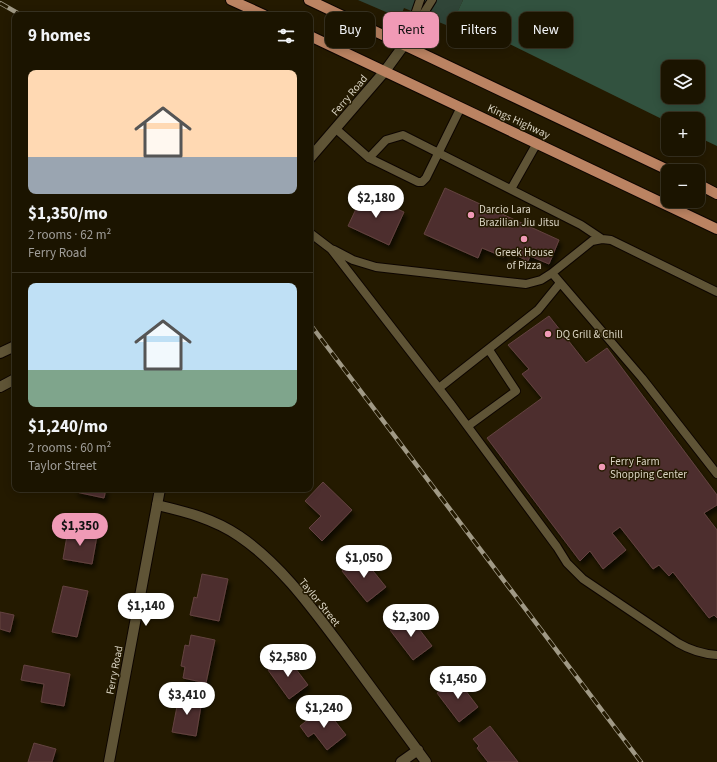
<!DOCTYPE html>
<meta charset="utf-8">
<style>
body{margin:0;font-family:"Source Sans 3",sans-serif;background:#28210f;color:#f1f3f6;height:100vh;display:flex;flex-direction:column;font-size:15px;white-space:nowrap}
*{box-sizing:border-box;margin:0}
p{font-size:13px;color:#a09e99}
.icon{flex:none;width:22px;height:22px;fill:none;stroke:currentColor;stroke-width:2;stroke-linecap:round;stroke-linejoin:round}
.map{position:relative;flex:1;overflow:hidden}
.details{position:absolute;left:12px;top:12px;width:301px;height:480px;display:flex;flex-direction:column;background:#1b1400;border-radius:8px;box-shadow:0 2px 10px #0003,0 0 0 1px #393322}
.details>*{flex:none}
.top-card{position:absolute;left:325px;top:12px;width:332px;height:36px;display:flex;gap:8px}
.fabs{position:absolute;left:661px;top:60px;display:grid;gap:8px}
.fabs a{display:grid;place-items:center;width:44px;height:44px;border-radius:8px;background:#1b1400;box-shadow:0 2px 10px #0003,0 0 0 1px #393322;font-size:20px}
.price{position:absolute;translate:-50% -34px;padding:0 9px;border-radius:14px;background:#fff;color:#222;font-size:13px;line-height:26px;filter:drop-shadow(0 1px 2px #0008)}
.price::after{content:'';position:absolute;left:50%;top:24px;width:12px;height:9px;margin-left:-6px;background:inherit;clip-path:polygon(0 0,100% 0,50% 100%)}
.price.active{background:#f09ab6;color:#111}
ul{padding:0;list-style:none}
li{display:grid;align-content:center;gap:8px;height:212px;padding:0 16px}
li+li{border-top:1px solid #393322}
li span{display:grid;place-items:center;height:124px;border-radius:8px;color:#555}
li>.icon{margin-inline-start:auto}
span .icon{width:72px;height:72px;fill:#fffc;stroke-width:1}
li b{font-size:17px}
h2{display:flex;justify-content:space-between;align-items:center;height:48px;padding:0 16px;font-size:17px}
.tag{padding:0 14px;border-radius:8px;background:#1b1400;box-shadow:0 2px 10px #0003,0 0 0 1px #393322;font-size:14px;line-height:36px}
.tag.active{background:#f09ab6;color:#111}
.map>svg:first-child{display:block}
</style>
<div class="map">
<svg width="717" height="762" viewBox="0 0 717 762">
<defs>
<filter id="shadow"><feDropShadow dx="2.5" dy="4.5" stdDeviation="2" flood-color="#0009"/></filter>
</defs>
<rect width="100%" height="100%" fill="#241a00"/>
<path fill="#304538" d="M358 0H463L451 27 404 8 400 18Z"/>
<path fill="#32523f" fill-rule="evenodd" d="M463 0H717V146L698 137V119H668V122L455 17ZM668 67H698V97H668Z"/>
<path fill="#4e2f2d" stroke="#634240" filter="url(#shadow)" d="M445 188 559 240 549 264 530 256 528 261 507 251 504 257 482 248 478 258 424 234Z
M363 194 404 212 389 245 348 226Z
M549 316 586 363 607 348 717 495V505L704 513 717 530V618L714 615 709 618 673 572 669 576 659 565 653 569 620 527 612 533 626 550 603 569 590 551 580 561 487 438 542 398 522 374 529 369 508 345Z
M323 482 352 510 322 541 309 528 321 516 305 501Z
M76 489H106L104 498 76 492Z
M68 530 97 536 92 564 63 559Z
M361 556 386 587 367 602 342 571Z
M202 574 228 579 219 621 190 615 194 597 197 598Z
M63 586 88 591 77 637 52 632Z
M0 612 14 615 10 632 0 629Z
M409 616 432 646 413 660 390 630Z
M191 635 215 640 206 683 183 678 185 667 181 666 185 645 189 646Z
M286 656 308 685 289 699 268 670Z
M24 665 70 674 64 706 41 702 44 684 21 680Z
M456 678 478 707 459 722 437 693Z
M179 696 202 700 196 736 172 732Z
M324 707 346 735 327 750 314 733 308 737 300 726Z
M490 726 518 762H488L477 748 479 746 473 739Z
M34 743 56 749 52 762H28Z"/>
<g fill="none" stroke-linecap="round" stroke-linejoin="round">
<g stroke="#0d0500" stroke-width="10">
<path id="lane" d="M410 29 420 0
M404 45 432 0
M336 129 369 158 418 182H422L426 178 461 107
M369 158 386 140 403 135 581 225 602 239
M511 189 537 143
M310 233 331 249 451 404 557 547 567 563 583 579 678 643C690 650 702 654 717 655
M334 250 353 260 376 267 526 284 541 280 552 273 592 241 602 239 611 240 717 292
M552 273 642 378 717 474
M439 388 538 310 560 283
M468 426 516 391 489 350"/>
</g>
<g stroke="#0d0500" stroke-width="12">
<path id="street" d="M0 353 15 346
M0 387 15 379
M157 505C187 512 214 519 239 536 282 565 314 611 345 652 372 689 399 725 426 762
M401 762 418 750"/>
</g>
<g stroke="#0d0500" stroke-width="12">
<path id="secondary" d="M310 158 385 71 404 45
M109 762 160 489"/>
</g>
<g stroke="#0d0500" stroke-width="12">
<path id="primary" d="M231 0 264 15
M309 0 670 171
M310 36 717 229
M698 184 717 194"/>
</g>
<use href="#lane" stroke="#5f5436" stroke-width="8"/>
<use href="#street" stroke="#5f5436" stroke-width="10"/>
<use href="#secondary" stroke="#5f5436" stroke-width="10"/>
<use href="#primary" stroke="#bb8362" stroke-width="10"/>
<g stroke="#a09985" stroke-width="4.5">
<path id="rail" d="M0 3 21 15
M310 324 641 762"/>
</g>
<use href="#rail" stroke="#241a00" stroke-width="3" stroke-dasharray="9" stroke-linecap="butt"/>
</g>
<g fill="#f09ab6" stroke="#241a00" stroke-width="1.5">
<circle cx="471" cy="215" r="4"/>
<circle cx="524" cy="239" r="4"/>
<circle cx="548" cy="334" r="4"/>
<circle cx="602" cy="467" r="4"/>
</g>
<g text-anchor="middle" stroke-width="3" stroke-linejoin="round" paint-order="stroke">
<g font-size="11" fill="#dad4c3" stroke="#241a00">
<text transform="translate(349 95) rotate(-50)" y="4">Ferry Road</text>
<text transform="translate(519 121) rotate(25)" y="4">Kings Highway</text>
<text transform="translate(320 602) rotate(51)" y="4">Taylor Street</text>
<text transform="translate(114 670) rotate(-79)" y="4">Ferry Road</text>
</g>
<g font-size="11" fill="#dad4c3" stroke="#241a00" text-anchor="start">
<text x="479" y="213">Darcio Lara<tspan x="479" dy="13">Brazilian Jiu Jitsu</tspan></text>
<text x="524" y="256" text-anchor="middle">Greek House<tspan x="524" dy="13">of Pizza</tspan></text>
<text x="556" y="338">DQ Grill &amp; Chill</text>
<text x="610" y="465">Ferry Farm<tspan x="610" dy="13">Shopping Center</tspan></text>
</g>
</g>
</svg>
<div class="fabs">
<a><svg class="icon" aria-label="layers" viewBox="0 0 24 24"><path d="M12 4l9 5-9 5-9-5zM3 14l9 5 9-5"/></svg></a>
<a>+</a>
<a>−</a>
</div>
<b class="price" style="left:376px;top:219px">$2,180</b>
<b class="price active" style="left:80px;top:547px">$1,350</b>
<b class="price" style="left:364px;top:579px">$1,050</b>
<b class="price" style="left:146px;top:627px">$1,140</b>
<b class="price" style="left:411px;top:638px">$2,300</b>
<b class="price" style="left:288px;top:678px">$2,580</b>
<b class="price" style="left:458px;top:700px">$1,450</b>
<b class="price" style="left:187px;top:716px">$3,410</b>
<b class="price" style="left:324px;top:729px">$1,240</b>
<div class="top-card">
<a class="tag">Buy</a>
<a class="tag active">Rent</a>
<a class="tag">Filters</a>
<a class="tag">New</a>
</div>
<section class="details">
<h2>9 homes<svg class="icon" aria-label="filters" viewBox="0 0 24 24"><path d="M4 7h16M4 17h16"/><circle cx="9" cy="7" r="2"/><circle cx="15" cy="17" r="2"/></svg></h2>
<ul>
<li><span style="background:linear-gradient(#ffd9b3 70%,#9aa5b1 0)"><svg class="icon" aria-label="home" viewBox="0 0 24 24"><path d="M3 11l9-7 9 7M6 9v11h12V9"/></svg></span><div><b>$1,350/mo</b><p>2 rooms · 62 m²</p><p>Ferry Road</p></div></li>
<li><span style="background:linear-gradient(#bfe0f5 70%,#7fa58c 0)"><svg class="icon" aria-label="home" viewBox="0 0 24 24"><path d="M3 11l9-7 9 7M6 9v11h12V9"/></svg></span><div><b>$1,240/mo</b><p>2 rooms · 60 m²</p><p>Taylor Street</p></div></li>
</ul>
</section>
</div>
